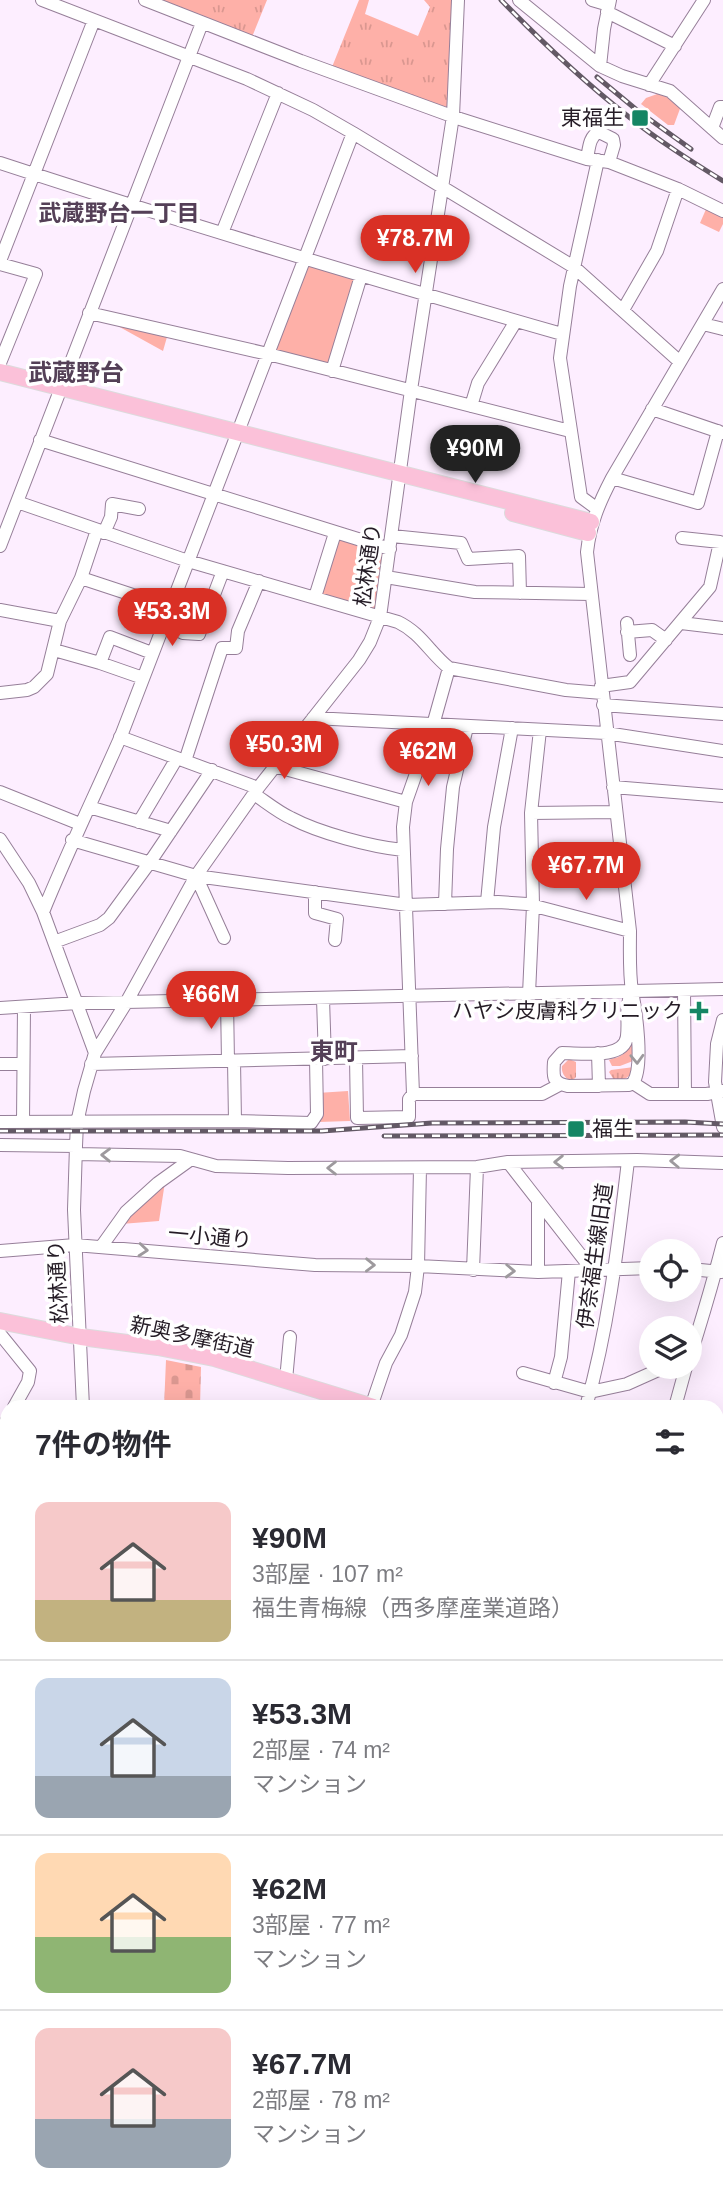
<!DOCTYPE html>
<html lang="ja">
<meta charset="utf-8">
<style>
body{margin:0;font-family:Helvetica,"Noto Sans JP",sans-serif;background:#f7f7f7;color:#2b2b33;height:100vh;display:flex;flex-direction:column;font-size:26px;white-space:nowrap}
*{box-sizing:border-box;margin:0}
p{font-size:23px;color:#7c7c81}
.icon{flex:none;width:38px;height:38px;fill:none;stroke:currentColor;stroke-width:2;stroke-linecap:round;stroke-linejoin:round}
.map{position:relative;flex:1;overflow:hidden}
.details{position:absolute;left:0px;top:1400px;width:724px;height:798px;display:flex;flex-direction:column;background:#fff;border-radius:21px 21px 0 0;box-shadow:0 7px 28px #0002}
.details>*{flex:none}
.fabs{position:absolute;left:639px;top:1239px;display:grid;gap:14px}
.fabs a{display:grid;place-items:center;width:63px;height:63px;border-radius:50%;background:#fff;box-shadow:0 7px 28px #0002;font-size:35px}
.price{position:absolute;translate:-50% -60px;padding:0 16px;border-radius:24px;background:#d93025;color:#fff;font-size:23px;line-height:46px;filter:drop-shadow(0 2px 4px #0008)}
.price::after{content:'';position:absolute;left:50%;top:42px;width:21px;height:16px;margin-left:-10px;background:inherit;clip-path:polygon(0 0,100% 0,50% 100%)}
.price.selected{background:#222;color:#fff}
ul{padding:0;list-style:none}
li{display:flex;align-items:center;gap:21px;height:175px;padding:0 35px}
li+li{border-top:2px solid #e1e1e2}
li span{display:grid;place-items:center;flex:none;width:196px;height:140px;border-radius:14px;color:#555}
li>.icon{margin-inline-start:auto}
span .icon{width:84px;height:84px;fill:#fffc;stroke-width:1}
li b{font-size:30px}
h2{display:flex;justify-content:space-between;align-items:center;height:84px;padding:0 35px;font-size:30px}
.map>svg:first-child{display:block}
</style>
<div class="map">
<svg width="723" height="2198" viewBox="0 0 723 2198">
<defs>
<pattern id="grass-tufts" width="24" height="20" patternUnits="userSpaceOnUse" patternTransform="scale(1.75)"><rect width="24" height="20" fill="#feb0a8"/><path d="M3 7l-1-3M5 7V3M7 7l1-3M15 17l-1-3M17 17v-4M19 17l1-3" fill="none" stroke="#da9790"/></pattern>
<pattern id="cemetery-stones" width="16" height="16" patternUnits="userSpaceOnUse" patternTransform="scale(1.75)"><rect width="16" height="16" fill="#feb0a8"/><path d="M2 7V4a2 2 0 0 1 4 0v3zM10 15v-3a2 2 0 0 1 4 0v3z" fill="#da9790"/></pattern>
</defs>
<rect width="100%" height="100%" fill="#fdeeff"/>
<path fill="url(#grass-tufts)" d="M158 0H267L252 37Z
M359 0H369L365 14 418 36 430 7 424 0H453L449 105 445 107 332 67Z
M631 1008 633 1061 620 1066H612L609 1060C613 1058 617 1058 620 1056 638 1047 630 1024 631 1008Z
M569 1059 576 1062V1077L572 1081C565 1079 561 1073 562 1066Z
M634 1067C630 1078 625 1080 614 1080L609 1072 611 1070Z"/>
<path fill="url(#cemetery-stones)" d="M166 1360 201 1367 200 1407H164Z
M0 1918 7 1919V1982L0 1978Z"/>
<path fill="#feb0a8" d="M660 93H663L681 106 674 125H668L641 104 646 98Z
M707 207 723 215V224L719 232 700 223Z
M309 265 355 277 331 364 278 352 275 349Z
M116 325 167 337 163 351Z
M336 538 384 555 377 607 370 611 319 597Z
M348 1091 350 1121 318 1122 317 1093Z
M165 1182 159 1221 121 1224Z
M493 2191H599L611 2198H512Z"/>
<path fill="#6b99e8" d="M0 2035 7 2038V2076L0 2073Z
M312 2191H417L429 2198H323Z"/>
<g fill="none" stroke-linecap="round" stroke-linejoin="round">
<g stroke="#967f99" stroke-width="14">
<path id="minor" d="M42 0 247 79 313 110 353 133 574 267 680 362
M145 0 301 61 460 119 587 159 609 162 678 189 723 211
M519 0 600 66 604 29 610 0
M592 0 609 5
M607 12 675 46
M600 66 622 76 670 91 723 138
M649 85 704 0
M712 128 720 107H723
M587 159C589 149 589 136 599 132L613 139 614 145 609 162
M0 163C186 224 374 280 562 334
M222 233 278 93
M0 261 94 20
M0 264 36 274 0 363
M623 310 657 251 678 189
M89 313 268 354 570 431
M703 324 723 329
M332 371 361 276
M471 406 478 383 516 321
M652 409 723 433
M40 440 390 549
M612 478 698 503 718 431
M17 502 188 561 398 622C421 633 430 653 449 668L566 690 602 693
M596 508 581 497 560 358 570 286 598 160
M104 533 111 517 112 504 139 509
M392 536 461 543 468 559 519 556 520 593
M0 546 202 23
M386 577 475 592 591 594
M81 578 169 607
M315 597 335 533
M0 610 60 621
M163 623 183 633 199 634 223 571
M627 623 630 655
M681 623 723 628
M627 632 652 630 666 640
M54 650 100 663 143 678
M100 663 110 637 152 653
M449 668 433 725 406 802 403 827 413 1094H542L559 1085
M601 686 630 682 710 587 720 542 682 538
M0 693 27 690 34 687 47 674 60 621 81 578 97 530
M603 705 723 714
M313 718 606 733 723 751
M120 737 258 788
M185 761 222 648H236L238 631 259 581
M274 766 406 802
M613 787 723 796
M0 792 80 824
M254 794C266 802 278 812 291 818 319 833 372 847 403 850
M89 807 171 831
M531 813 616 812
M139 822 177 758
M0 839 29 883 43 912 95 1053 84 1091 77 1123 76 1146 74 1210 83 1407
M72 840 196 876 407 905 498 902 527 904 630 931
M196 876 224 938
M315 892V913L337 919 335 940
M487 902 494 827 512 728
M445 904 447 849 453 787 467 727
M43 912C67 853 95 795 121 736L353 133
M54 942 100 925 109 918 150 862 212 770
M684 990 685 1094
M632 991C624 1010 629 1017 627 1036 625 1060 581 1053 562 1053L554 1062C553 1076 552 1083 568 1086L629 1085 633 1083C644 1067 636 1012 632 991 629 972 630 951 630 931L587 552C590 524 599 503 612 478L723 289
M529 994 533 905 531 813 540 730
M323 999 325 1059
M227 1001 228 1061
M0 1008 78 1003 723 989
M723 1020 717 1044 715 1082 723 1127
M95 1053 126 1003 196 876 258 788 359 660 370 642 380 617 411 390 453 116 458 0
M598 1053 599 1086
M356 1058 357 1118 409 1117V1099L413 1094
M234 1061 235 1121
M0 1064H23
M91 1064 412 1056
M633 1083 650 1094H707L723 1091
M0 1122 235 1121 311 1123 317 1114 316 1059
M23 1122 24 1007
M0 1145 76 1146
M76 1154 180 1156 216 1166 288 1168 477 1167 508 1162 637 1160 723 1163
M508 1162 593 1271
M538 1201V1272
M101 1247 126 1212 158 1183 190 1160
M0 1251 75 1245 315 1265 418 1266 538 1272 651 1268
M690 1269 721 1272
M473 1270 477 1167
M0 1334 30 1371 28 1382 14 1407
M690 1357C702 1319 713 1282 723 1243
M523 1373 590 1392 627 1384 665 1367
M286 1380 290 1337
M554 1383 561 1357 569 1271
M371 1407 386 1363 401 1335 415 1292 418 1266 420 1168
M586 1407C609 1326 618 1244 628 1161
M675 1407 686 1367
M0 1433 7 1420
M0 1518 7 1516
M0 1627H7
M718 1663 723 1666
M718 1689 723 1680
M0 1731 7 1734
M0 1783 7 1758
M0 1893 7 1890
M718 1909H723
M718 1968H723
M718 1998 723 1997
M718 2045 723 2056
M718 2078 723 2059
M718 2123 723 2125
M718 2183 723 2185
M684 2198 685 2191"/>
</g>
<g stroke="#dcdbdc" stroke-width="18">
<path id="major" d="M0 372 591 522
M513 513 588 533
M0 1321 81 1337 158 1347 214 1358 373 1407
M718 1452H723
M718 1536 723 1537
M718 1728 723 1726
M0 1806 7 1808
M448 2198 450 2191"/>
</g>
<use href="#minor" stroke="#fff" stroke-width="12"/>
<use href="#major" stroke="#fbc1d9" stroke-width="16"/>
<g stroke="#635965" stroke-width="5">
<path id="rail" d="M501 0C541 41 584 82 629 117 659 141 691 161 723 181
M597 77 638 111 691 149
M0 1131H322L432 1123 685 1122 723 1124
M384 1136 723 1135"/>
</g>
<use href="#rail" stroke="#fff" stroke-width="2.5" stroke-dasharray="8" stroke-linecap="butt"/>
</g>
<defs><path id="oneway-chevron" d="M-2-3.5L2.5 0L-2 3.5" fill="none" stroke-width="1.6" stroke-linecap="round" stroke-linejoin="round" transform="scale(1.75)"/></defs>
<g stroke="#9d999d">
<use href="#oneway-chevron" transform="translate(637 1059) rotate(88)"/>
<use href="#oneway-chevron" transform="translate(106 1155) rotate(-179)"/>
<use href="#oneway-chevron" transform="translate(675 1161) rotate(-178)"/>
<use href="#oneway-chevron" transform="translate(559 1162) rotate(179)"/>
<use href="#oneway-chevron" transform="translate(332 1168) rotate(180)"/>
<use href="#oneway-chevron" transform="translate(143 1250) rotate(5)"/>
<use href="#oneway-chevron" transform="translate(370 1265) rotate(1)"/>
<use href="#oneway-chevron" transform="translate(510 1271) rotate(2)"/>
</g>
<g fill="#158664" stroke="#fff" stroke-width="2.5">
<rect x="631" y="109" width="18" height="18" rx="3.5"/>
<path d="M695.5 1000.5h7v7h7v7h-7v7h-7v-7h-7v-7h7z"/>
<rect x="567" y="1120" width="18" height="18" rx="3.5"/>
</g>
<g text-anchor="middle" stroke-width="7" stroke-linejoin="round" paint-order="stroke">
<g font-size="21" fill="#251c26" stroke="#fff" text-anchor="end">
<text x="624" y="125">東福生</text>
<text x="683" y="1018">ハヤシ皮膚科クリニック</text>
<text x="592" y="1136" text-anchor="start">福生</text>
</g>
<g font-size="21" fill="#251c26" stroke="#fff">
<text transform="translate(368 565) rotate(-82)" y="7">松林通り</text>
<text transform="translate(210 1237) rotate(5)" y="7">一小通り</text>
<text transform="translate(595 1256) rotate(-82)" y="7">伊奈福生線旧道</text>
<text transform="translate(58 1282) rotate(-93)" y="7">松林通り</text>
<text transform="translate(192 1337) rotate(12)" y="7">新奥多摩街道</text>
</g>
<g font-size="23" font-weight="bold" fill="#544057" stroke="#fff">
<text x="119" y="221">武蔵野台一丁目</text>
</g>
<g font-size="24" font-weight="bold" fill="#544057" stroke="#fff">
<text x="76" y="381">武蔵野台</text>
<text x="334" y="1060">東町</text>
</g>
</g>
</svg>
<div class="fabs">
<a><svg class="icon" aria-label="locate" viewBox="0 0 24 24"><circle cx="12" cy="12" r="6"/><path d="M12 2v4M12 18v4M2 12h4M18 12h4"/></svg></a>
<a><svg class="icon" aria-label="layers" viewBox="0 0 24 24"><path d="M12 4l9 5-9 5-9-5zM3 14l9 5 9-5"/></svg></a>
</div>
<b class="price" style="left:415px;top:275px">¥78.7M</b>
<b class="price selected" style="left:475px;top:485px">¥90M</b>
<b class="price" style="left:172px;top:648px">¥53.3M</b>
<b class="price" style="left:284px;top:781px">¥50.3M</b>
<b class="price" style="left:428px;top:788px">¥62M</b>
<b class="price" style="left:586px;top:902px">¥67.7M</b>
<b class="price" style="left:211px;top:1031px">¥66M</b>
<section class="details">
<h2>7件の物件<svg class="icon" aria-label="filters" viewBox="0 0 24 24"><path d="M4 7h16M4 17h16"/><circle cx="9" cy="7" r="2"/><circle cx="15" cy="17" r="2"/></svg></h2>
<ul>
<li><span style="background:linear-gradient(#f6c9c9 70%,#c2b280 0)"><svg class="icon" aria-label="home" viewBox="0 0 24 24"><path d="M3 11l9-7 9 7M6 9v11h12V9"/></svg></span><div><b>¥90M</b><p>3部屋 · 107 m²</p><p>福生青梅線（西多摩産業道路）</p></div></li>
<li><span style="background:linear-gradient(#c9d6e8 70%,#9aa5b1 0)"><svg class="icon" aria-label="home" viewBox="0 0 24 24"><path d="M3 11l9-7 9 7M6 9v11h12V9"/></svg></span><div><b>¥53.3M</b><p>2部屋 · 74 m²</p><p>マンション</p></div></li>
<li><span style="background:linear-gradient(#ffd9b3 60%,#8fb573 0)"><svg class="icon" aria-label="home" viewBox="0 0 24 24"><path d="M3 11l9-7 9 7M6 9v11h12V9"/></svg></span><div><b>¥62M</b><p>3部屋 · 77 m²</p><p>マンション</p></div></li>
<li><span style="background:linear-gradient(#f6c9c9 65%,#9aa5b1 0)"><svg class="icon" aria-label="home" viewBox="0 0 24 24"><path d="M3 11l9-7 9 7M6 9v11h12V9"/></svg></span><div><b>¥67.7M</b><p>2部屋 · 78 m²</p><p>マンション</p></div></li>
</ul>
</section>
</div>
